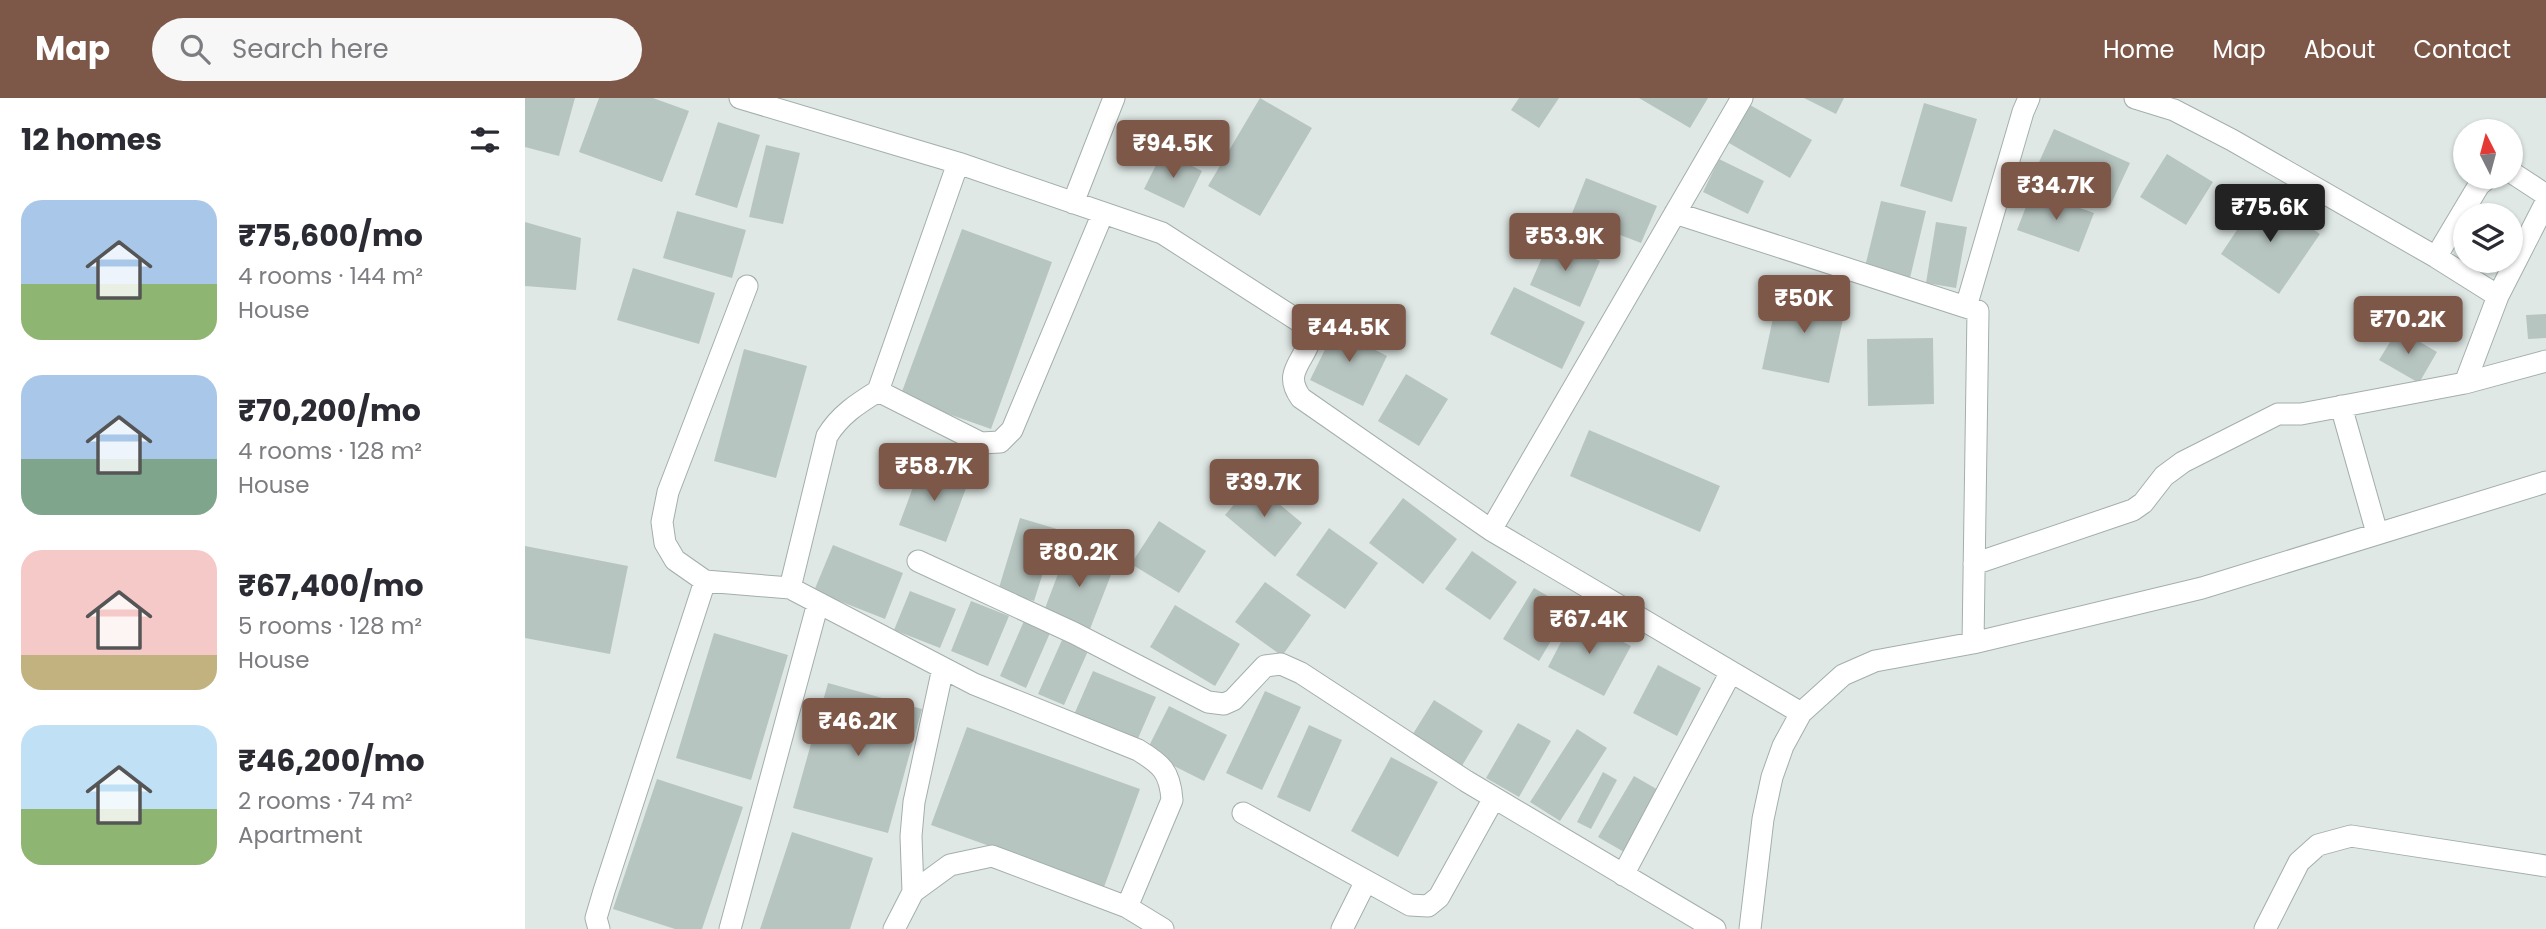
<!DOCTYPE html>
<meta charset="utf-8">
<style>
body{margin:0;font-family:Poppins,sans-serif;background:#f7f7f7;color:#2b2b33;height:100vh;display:flex;flex-direction:column;font-size:26px;white-space:nowrap}
*{box-sizing:border-box;margin:0}
p{font-size:23px;color:#7c7c81}
.icon{flex:none;width:38px;height:38px;fill:none;stroke:currentColor;stroke-width:2;stroke-linecap:round;stroke-linejoin:round}
.map{position:relative;flex:1;overflow:hidden}
.side{display:flex;flex-direction:column;background:#fff;width:525px}
.side>*{flex:none}
.needle{width:46px;rotate:354deg}
.tools{position:absolute;left:1928px;top:21px;display:grid;gap:14px}
.tools a{display:grid;place-items:center;width:70px;height:70px;border-radius:50%;background:#fff;box-shadow:0 2px 5px #0004;font-size:35px}
.price{position:absolute;translate:-50% -60px;padding:0 16px;border-radius:7px;background:#7d5849;color:#fff;font-size:23px;line-height:46px;filter:drop-shadow(0 2px 4px #0008)}
.price::after{content:'';position:absolute;left:50%;top:42px;width:21px;height:16px;margin-left:-10px;background:inherit;clip-path:polygon(0 0,100% 0,50% 100%)}
.price.selected{background:#222;color:#fff}
ul{padding:0;list-style:none}
li{display:flex;align-items:center;gap:21px;height:175px;padding:0 21px}
li span{display:grid;place-items:center;flex:none;width:196px;height:140px;border-radius:21px;color:#555}
li>.icon{margin-inline-start:auto}
span .icon{width:84px;height:84px;fill:#fffc;stroke-width:1}
li b{font-size:30px}
h2{display:flex;justify-content:space-between;align-items:center;height:84px;padding:0 21px;font-size:30px}
header{display:flex;align-items:center;gap:42px;box-sizing:border-box;height:98px;padding:0 35px;background:#7d5849;color:#fff}
header strong{font-size:33px}
nav{display:flex;gap:38px;margin-inline-start:auto;font-size:24px}
.search{width:490px;height:63px;background:#f7f7f7;display:flex;align-items:center;gap:18px;box-sizing:border-box;padding:0 24px;border-radius:38px;color:#7c7c81;font-size:26px}
main{display:flex;flex:1;min-height:0}
.map>svg:first-child{display:block}
</style>
<header>
<strong>Map</strong>
<div class="search"><svg class="icon" aria-label="search" viewBox="0 0 24 24"><circle cx="10" cy="10" r="6"/><path d="M15 15l6 6"/></svg>Search here</div>
<nav><a>Home</a><a>Map</a><a>About</a><a>Contact</a></nav>
</header>
<main>
<section class="side">
<h2>12 homes<svg class="icon" aria-label="filters" viewBox="0 0 24 24"><path d="M4 7h16M4 17h16"/><circle cx="9" cy="7" r="2"/><circle cx="15" cy="17" r="2"/></svg></h2>
<ul>
<li><span style="background:linear-gradient(#a9c7e8 60%,#8fb573 0)"><svg class="icon" aria-label="home" viewBox="0 0 24 24"><path d="M3 11l9-7 9 7M6 9v11h12V9"/></svg></span><div><b>₹75,600/mo</b><p>4 rooms · 144 m²</p><p>House</p></div></li>
<li><span style="background:linear-gradient(#a9c7e8 60%,#7fa58c 0)"><svg class="icon" aria-label="home" viewBox="0 0 24 24"><path d="M3 11l9-7 9 7M6 9v11h12V9"/></svg></span><div><b>₹70,200/mo</b><p>4 rooms · 128 m²</p><p>House</p></div></li>
<li><span style="background:linear-gradient(#f6c9c9 75%,#c2b280 0)"><svg class="icon" aria-label="home" viewBox="0 0 24 24"><path d="M3 11l9-7 9 7M6 9v11h12V9"/></svg></span><div><b>₹67,400/mo</b><p>5 rooms · 128 m²</p><p>House</p></div></li>
<li><span style="background:linear-gradient(#bfe0f5 60%,#8fb573 0)"><svg class="icon" aria-label="home" viewBox="0 0 24 24"><path d="M3 11l9-7 9 7M6 9v11h12V9"/></svg></span><div><b>₹46,200/mo</b><p>2 rooms · 74 m²</p><p>Apartment</p></div></li>
</ul>
</section>
<div class="map">
<svg width="2021" height="831" viewBox="0 0 2021 831">
<rect width="100%" height="100%" fill="#dfe8e5"/>
<path fill="#b7c5c1" d="M0 0H50L34 58 0 49Z
M74 0H128L164 13 137 84 54 54Z
M735 0 787 30 735 118 683 88Z
M994 0H1034L1014 30 986 12Z
M1114 0H1183L1165 30Z
M1279 0H1319L1311 16Z
M1399 5 1452 21 1427 104 1375 88Z
M1225 7 1287 42 1265 80 1204 45Z
M193 24 235 37 212 110 170 97Z
M1529 31 1605 65 1585 108 1510 73Z
M241 47 275 55 258 126 224 119Z
M638 53 677 73 659 110 619 91Z
M1642 56 1688 84 1661 127 1615 99Z
M1194 61 1239 83 1223 116 1178 94Z
M1061 80 1132 108 1116 145 1046 118Z
M1507 93 1569 115 1554 154 1492 132Z
M1736 96 1795 136 1754 196 1696 156Z
M1356 103 1401 113 1384 184 1339 173Z
M152 113 221 132 207 180 138 160Z
M0 124 56 140 51 192 0 188Z
M1411 124 1442 129 1431 190 1401 185Z
M437 131 527 164 466 331 375 299Z
M1025 141 1075 163 1055 209 1005 187Z
M108 170 190 195 174 246 92 222Z
M1255 188 1322 203 1304 285 1237 271Z
M989 189 1060 224 1037 271 965 236Z
M2021 216V240L2003 241 2001 217Z
M816 219 841 231 835 244 862 258 838 308 785 282Z
M1873 231 1912 254 1894 285 1854 262Z
M1408 240 1409 306 1343 308 1342 241Z
M219 251 282 268 251 380 189 363Z
M881 276 923 301 894 348 853 323Z
M1064 332 1195 388 1175 434 1045 378Z
M397 365 444 382 421 444 374 427Z
M728 384 777 425 750 459 700 417Z
M878 400 932 441 898 486 844 445Z
M495 420 532 431 509 503 473 493Z
M634 423 681 453 654 495 606 466Z
M804 430 853 465 820 511 771 477Z
M308 447 378 475 360 521 289 493Z
M0 448 103 468 85 556 0 540Z
M542 452 589 469 565 531 519 513Z
M947 453 992 484 965 522 920 491Z
M740 484 786 517 757 558 710 524Z
M1009 490 1045 511 1014 563 978 541Z
M385 493 431 511 415 550 369 532Z
M446 503 484 518 463 568 426 553Z
M650 507 715 546 690 588 625 549Z
M1049 519 1106 548 1079 598 1023 569Z
M499 523 525 535 501 590 475 578Z
M189 535 263 557 226 682 151 660Z
M537 542 563 553 539 607 513 596Z
M1133 567 1176 590 1152 638 1108 615Z
M568 573 631 599 611 645 548 619Z
M303 585 397 611 363 735 268 710Z
M740 593 776 609 737 692 701 675Z
M909 602 958 633 935 671 886 639Z
M644 608 702 637 679 683 621 654Z
M993 625 1026 643 994 699 961 680Z
M784 627 817 642 785 714 752 699Z
M442 629 615 691 579 789 406 727Z
M1052 631 1082 650 1035 723 1005 704Z
M866 659 913 684 873 759 826 733Z
M1078 674 1092 682 1066 731 1052 724Z
M1109 678 1135 693 1099 754 1073 739Z
M132 681 218 709 177 831H150L88 811Z
M267 734 348 760 325 831H235Z"/>
<g fill="none" stroke-linecap="round" stroke-linejoin="round">
<g stroke="#a3afac" stroke-width="23">
<path id="minor" d="M215 0 433 65 637 135 777 225 784 233 785 242C777 266 758 275 776 300L966 432 1276 615
M1610 0 1649 12 1707 42 1911 159 1973 198
M1986 74 2021 97
M548 105 589 0
M1150 115 1453 213 1448 545
M1911 159 1954 87 1964 79
M222 188 143 394 137 424 140 445 150 462 180 483 265 490 449 586 613 652C636 666 645 673 647 702L602 809
M1441 209 1498 14 1504 0
M1940 285 2021 263
M353 293 456 345 475 344 487 332 578 115
M1816 308 1852 435
M966 432 1217 0
M393 463 549 535 683 604 699 606 708 602 740 568 756 566 776 575 941 683 1190 831
M1449 466 1608 412 1618 405 1639 378 1658 364 1753 316H1776L1940 285 1973 198 2021 104
M265 490 302 338C315 317 332 306 353 293L433 65
M718 715 885 807 903 808 914 799 969 700
M1098 777 1206 574
M388 794 386 738 389 704 418 570
M74 831 71 820 79 793 180 483
M205 831 293 505
M369 831 388 794 425 767 467 758 602 809 638 831
M817 831 841 783
M1225 831 1238 721 1247 679 1258 648 1276 615 1318 577 1350 563 1448 545 1677 490 2021 384
M1740 831 1774 764 1793 747 1826 738 2021 768"/>
</g>
<use href="#minor" stroke="#fff" stroke-width="21"/>
</g>
</svg>
<div class="tools">
<a><svg class="needle" viewBox="-14 -14 28 28"><path d="M0-13l5 13h-10z" fill="#e53935"/><path d="M0 13l5-13h-10z" fill="#7c7c81"/></svg></a>
<a><svg class="icon" aria-label="layers" viewBox="0 0 24 24"><path d="M12 4l9 5-9 5-9-5zM3 14l9 5 9-5"/></svg></a>
</div>
<b class="price" style="left:648px;top:82px">₹94.5K</b>
<b class="price" style="left:1531px;top:124px">₹34.7K</b>
<b class="price selected" style="left:1745px;top:146px">₹75.6K</b>
<b class="price" style="left:1040px;top:175px">₹53.9K</b>
<b class="price" style="left:1279px;top:237px">₹50K</b>
<b class="price" style="left:1883px;top:258px">₹70.2K</b>
<b class="price" style="left:824px;top:266px">₹44.5K</b>
<b class="price" style="left:409px;top:405px">₹58.7K</b>
<b class="price" style="left:739px;top:421px">₹39.7K</b>
<b class="price" style="left:554px;top:491px">₹80.2K</b>
<b class="price" style="left:1064px;top:558px">₹67.4K</b>
<b class="price" style="left:333px;top:660px">₹46.2K</b>
</div>
</main>
